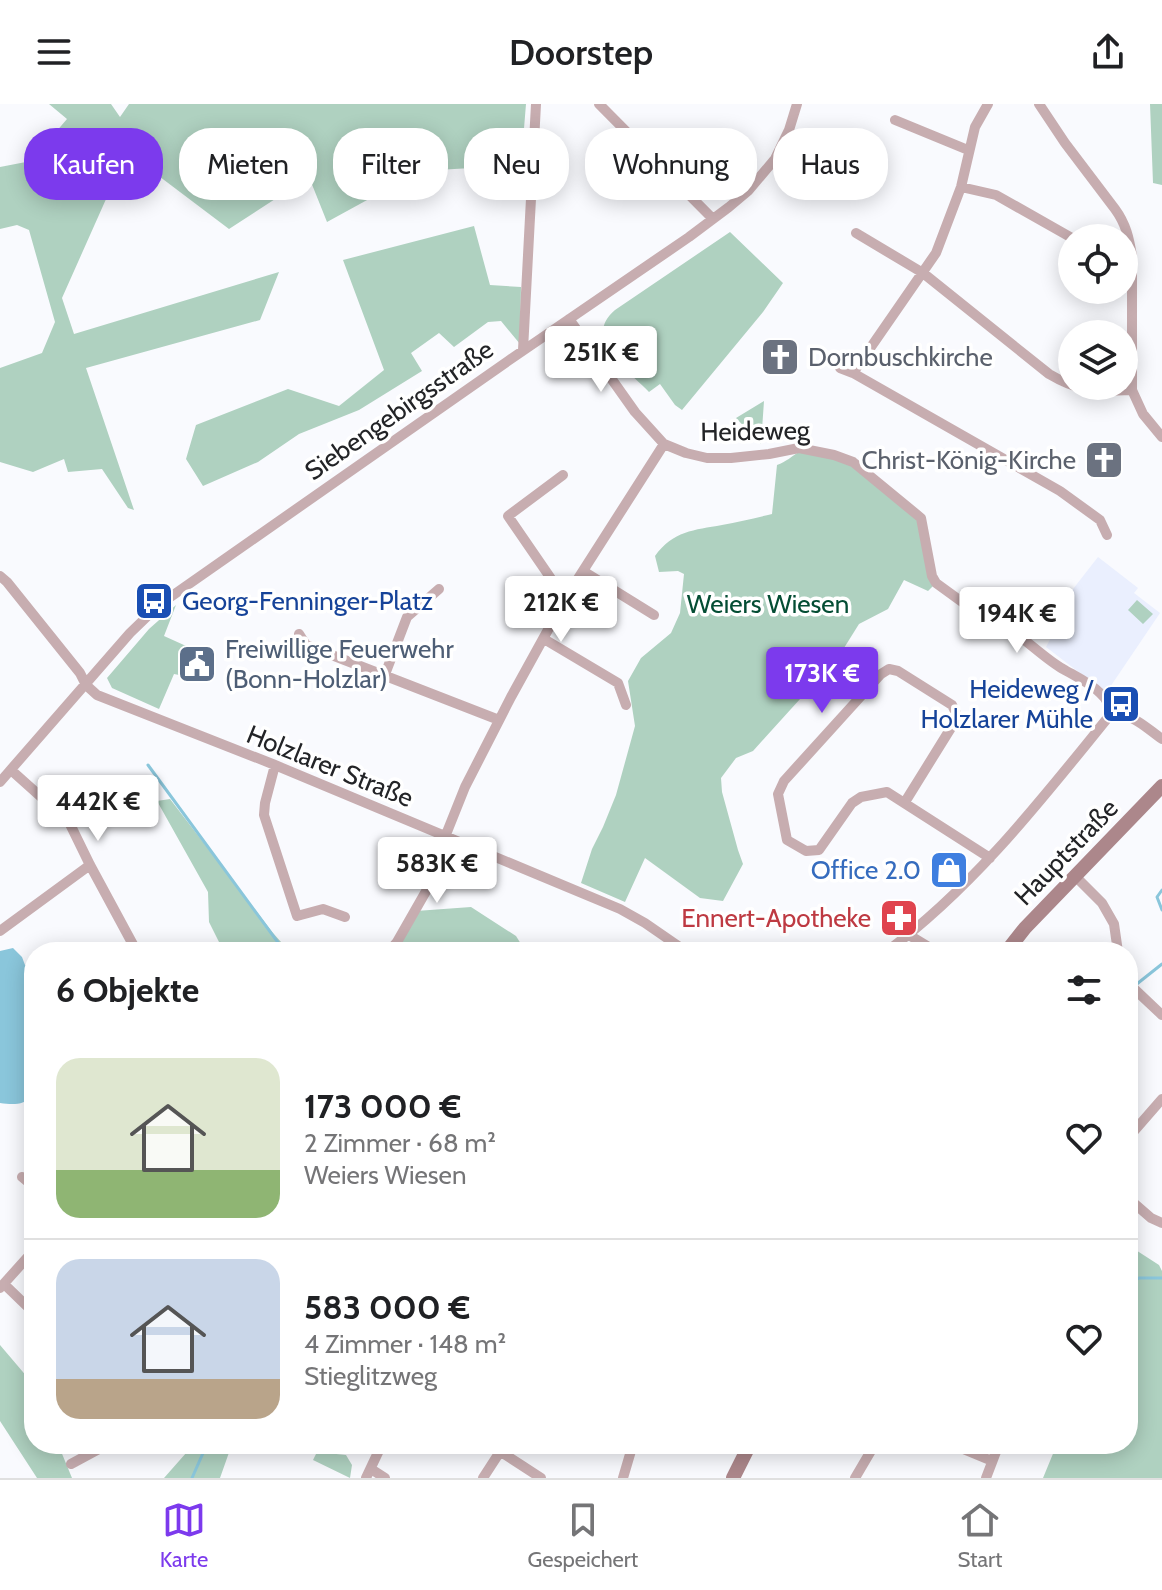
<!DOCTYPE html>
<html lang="de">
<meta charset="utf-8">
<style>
body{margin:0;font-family:Cabin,sans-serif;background:#f6f6f6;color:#202124;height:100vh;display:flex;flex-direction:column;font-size:30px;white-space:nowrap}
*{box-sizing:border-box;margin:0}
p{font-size:26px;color:#757577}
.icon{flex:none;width:44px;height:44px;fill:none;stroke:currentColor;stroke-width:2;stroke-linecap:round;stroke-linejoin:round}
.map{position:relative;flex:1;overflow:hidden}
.details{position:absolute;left:24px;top:838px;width:1114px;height:512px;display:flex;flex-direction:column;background:#fff;border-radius:32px;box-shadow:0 4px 20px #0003}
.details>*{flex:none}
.banner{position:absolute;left:24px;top:24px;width:1114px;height:72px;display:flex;gap:16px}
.controls{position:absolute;left:1058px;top:120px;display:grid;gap:16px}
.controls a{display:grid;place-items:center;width:80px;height:80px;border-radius:50%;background:#fff;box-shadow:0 4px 20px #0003;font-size:40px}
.price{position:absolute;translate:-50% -68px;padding:0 18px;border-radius:8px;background:#fff;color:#222;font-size:26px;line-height:52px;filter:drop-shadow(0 2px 4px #0008)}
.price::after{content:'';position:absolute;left:50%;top:48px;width:24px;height:18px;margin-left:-12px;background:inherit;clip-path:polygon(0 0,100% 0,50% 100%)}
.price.selected{background:#7c3aed;color:#fff}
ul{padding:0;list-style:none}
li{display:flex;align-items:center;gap:24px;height:200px;padding:0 32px}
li+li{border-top:2px solid #e0e0e0}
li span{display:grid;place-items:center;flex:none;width:224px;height:160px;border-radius:24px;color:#555}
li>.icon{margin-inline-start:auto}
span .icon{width:96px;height:96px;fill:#fffc;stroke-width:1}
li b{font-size:34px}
h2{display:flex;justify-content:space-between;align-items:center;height:96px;padding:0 32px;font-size:34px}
.tag{padding:0 28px;border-radius:32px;background:#fff;box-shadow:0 4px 20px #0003;font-size:28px;line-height:72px}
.tag.selected{background:#7c3aed;color:#fff}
header{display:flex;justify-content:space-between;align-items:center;height:104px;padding:0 32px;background:#fff;font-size:36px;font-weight:600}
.tab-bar{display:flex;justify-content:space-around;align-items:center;height:112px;border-top:2px solid #e0e0e0;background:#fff;font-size:22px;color:#757577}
.tab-bar a{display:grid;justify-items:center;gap:4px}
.tab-bar .selected{color:#7c3aed}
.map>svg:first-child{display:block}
</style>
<header><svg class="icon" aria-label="menu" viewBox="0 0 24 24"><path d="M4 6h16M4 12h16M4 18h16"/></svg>Doorstep<svg class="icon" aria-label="share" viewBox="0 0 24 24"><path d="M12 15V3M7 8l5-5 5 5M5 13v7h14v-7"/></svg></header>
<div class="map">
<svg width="1162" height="1374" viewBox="0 0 1162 1374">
<rect width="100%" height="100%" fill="#f9fafe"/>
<path fill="#eaeffe" d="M1098 453 1138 484 1134 489 1160 509 1106 589 1046 543 1054 528 1045 521Z"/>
<path fill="#afd1c0" d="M49 0H111L120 13 129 0H526L521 61 420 67 327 118 309 73 229 125 127 48 62 194 74 230 279 168 260 216 86 264 134 406 128 404 102 365 68 368 64 355 33 368 0 358V264L42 249 55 218 29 126 17 121 0 125V63L31 57 67 15Z
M1150 0H1162V81L1153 79Z
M474 122 490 181 521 183 520 240 501 217 488 218 454 243 439 229 411 249 422 267 359 306 299 330 258 358 203 382 186 355 196 321 288 285 339 302 384 266 343 156Z
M730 128 783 179 763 208 682 306 675 301 660 280 649 288C628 266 581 235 615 206Z
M764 297 761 340 736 314Z
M799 348 846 356 916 411 933 482 928 487 904 476 888 505 859 520 839 552 753 647 736 654 721 674 722 688 738 746 743 760 723 797 700 794 645 754 625 798 581 779 592 745 603 723 616 691 635 622 628 577 641 554 671 529 680 509 684 470 678 467 659 468 655 452C673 427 694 426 722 421 739 418 755 414 772 410L777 361C786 358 792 352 799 348Z
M1137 496 1153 510 1143 520 1128 506Z
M176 501 164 532 195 546 184 572 174 570 159 605 112 584 107 574 149 525Z
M170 695 273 829 290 848H224L209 818 208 788 157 697Z
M471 803 516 832 526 848H388L416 807Z
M1128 1141 1159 1161 1162 1167V1374H1043L1057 1340H1128Z
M0 1241 34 1281V1340H58L72 1374H37L0 1317Z
M194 1340H232L220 1374H164Z
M317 1348 346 1351 352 1361 350 1374 313 1356Z"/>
<path fill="#8ac6db" d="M13 844 22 853 25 861 34 866V921L28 932 34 947V992C23 1001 14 1001 0 999V847Z"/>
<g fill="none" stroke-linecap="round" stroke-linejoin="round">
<path stroke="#8ac6db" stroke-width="3" d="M148 661 285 848
M1162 786 1157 793 1162 806
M1128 887 1162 860
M1128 1180 1139 1174H1162
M192 1374 207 1340"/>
<path stroke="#c7adb0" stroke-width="10" d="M599 0 713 115
M1039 0 1065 39 1115 105C1126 120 1129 134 1132 152V286L1143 310 1162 333
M895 16 968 46
M961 83 996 91 1072 134
M856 129 923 169 1049 270C1081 289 1096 287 1132 286
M569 215 635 308 664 340 686 349 707 354H731L769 350 799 344 834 351 853 358 921 414 932 472 936 479 980 511C1006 514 1039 552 1063 565 1075 572 1090 579 1100 589 1108 596 1109 601 1110 611
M523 246 536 0
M840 264 853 269 1060 387 1100 416 1107 431
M853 269 936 149 961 83 975 23 988 0
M563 371 508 412 565 495
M583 467 654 511
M0 472 7 478 80 569 86 581 97 591 275 661 620 805 645 819 687 848
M299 530 306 541 499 616
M544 535 618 579 626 601
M384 573 407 513 439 485
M1110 611C1131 607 1146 624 1162 635
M275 661 265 699 264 711 297 812 323 805 345 813
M11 666 69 718 90 761 137 848
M0 678 130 529 159 501 508 257 689 133 729 103 748 87 775 55 789 26 797 0
M905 698 954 619 956 609 952 601 898 567 889 565 881 570 784 677 778 690 787 736 806 747 819 746 852 699 861 693 887 688 990 754
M1076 773 1102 799 1114 820 1118 848
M0 827 90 761
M909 831 937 848
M388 848 397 838 429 782 445 733 465 683 511 593 565 495 664 340
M886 848C974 783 1042 695 1110 611
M1128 879 1162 911
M1128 1034 1162 995
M22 1073 34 1083
M1128 1094 1151 1114 1162 1119
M4 1180 34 1209
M0 1184 34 1146
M489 1340 541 1374
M951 1340 992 1357
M71 1360 108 1340
M371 1365 385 1374
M366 1374 382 1340
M483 1374 505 1340
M623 1374 633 1340
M855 1374 875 1340
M986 1374 999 1340"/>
<path stroke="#ac878b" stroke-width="14" d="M1006 848 1025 824 1162 682
M733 1374 750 1340"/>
</g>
<defs>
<g id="church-square" transform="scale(2)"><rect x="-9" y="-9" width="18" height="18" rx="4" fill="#6b7280" stroke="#fff"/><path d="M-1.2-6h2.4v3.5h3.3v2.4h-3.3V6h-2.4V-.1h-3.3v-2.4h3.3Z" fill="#fff"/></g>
<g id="bus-square" transform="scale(2)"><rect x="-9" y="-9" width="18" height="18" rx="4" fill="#1a4fb4" stroke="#fff"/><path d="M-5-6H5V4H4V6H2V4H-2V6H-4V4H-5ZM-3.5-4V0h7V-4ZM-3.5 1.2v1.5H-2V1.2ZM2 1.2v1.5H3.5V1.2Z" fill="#fff"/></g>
<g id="civic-square" transform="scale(2)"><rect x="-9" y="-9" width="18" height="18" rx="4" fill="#5c6f8a" stroke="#fff"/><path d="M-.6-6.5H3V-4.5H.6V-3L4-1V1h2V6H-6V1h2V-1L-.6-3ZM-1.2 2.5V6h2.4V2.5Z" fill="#fff"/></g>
<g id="shop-square" transform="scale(2)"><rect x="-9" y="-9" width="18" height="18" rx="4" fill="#3f7fe0" stroke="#fff"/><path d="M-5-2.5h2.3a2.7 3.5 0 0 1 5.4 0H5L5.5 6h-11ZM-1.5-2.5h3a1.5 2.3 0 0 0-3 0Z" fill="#fff"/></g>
<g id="pharmacy-square" transform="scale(2)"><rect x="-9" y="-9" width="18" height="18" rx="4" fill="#e0444e" stroke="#fff"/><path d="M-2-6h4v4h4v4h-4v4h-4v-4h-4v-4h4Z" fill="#fff"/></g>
</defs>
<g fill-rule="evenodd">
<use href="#church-square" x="780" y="253"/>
<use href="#church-square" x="1104" y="356"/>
<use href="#bus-square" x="154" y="497"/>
<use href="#civic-square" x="197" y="560"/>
<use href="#bus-square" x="1121" y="600"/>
<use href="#shop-square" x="949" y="766"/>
<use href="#pharmacy-square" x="899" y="814"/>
</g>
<g text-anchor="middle" stroke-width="7" stroke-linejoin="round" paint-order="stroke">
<g font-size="26" fill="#5b616d" stroke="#fff" text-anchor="start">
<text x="808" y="262">Dornbuschkirche</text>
<text x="1076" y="365" text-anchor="end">Christ-König-Kirche</text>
</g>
<g font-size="26" fill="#232427" stroke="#fff">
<text transform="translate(399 306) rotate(-35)" y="9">Siebengebirgsstraße</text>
<text transform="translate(755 327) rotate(-1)" y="9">Heideweg</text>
<text transform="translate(330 662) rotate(22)" y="9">Holzlarer Straße</text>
<text transform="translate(1066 748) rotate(-46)" y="9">Hauptstraße</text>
</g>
<g font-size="26" fill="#164399" stroke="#fff" text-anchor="start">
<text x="182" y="506">Georg-Fenninger-Platz</text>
<text x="1093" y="594" text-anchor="end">Heideweg /<tspan x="1093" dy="30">Holzlarer Mühle</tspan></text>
</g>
<g font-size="26" fill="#044d34" stroke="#fff">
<text x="768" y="509">Weiers Wiesen</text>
</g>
<g font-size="26" fill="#4e5e75" stroke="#fff" text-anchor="start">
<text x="225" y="554">Freiwillige Feuerwehr<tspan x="225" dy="30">(Bonn-Holzlar)</tspan></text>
</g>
<g font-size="26" fill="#366cbe" stroke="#fff" text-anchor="end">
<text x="921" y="775">Office 2.0</text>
</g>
<g font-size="26" fill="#be3a42" stroke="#fff" text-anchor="end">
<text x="871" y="823">Ennert-Apotheke</text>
</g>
</g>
</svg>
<div class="controls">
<a><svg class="icon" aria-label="locate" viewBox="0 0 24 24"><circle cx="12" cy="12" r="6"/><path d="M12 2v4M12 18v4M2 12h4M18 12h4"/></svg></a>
<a><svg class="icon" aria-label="layers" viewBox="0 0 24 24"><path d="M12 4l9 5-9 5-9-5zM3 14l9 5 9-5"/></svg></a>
</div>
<b class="price" style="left:601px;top:290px">251K €</b>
<b class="price" style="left:561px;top:540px">212K €</b>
<b class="price" style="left:1017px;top:551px">194K €</b>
<b class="price selected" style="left:822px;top:611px">173K €</b>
<b class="price" style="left:98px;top:739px">442K €</b>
<b class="price" style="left:437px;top:801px">583K €</b>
<div class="banner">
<a class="tag selected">Kaufen</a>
<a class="tag">Mieten</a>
<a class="tag">Filter</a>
<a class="tag">Neu</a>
<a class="tag">Wohnung</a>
<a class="tag">Haus</a>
</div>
<section class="details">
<h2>6 Objekte<svg class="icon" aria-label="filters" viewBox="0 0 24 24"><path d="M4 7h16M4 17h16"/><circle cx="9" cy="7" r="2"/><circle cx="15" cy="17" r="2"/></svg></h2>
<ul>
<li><span style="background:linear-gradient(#dfe7d0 70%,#8fb573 0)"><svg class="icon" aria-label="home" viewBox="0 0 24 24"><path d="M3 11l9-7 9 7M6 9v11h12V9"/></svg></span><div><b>173 000 €</b><p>2 Zimmer · 68 m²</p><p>Weiers Wiesen</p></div><svg class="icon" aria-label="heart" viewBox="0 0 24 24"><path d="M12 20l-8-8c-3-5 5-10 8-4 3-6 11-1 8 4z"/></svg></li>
<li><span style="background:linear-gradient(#c9d6e8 75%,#b9a48a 0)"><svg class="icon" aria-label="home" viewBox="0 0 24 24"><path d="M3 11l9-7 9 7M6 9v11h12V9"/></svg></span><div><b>583 000 €</b><p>4 Zimmer · 148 m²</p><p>Stieglitzweg</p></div><svg class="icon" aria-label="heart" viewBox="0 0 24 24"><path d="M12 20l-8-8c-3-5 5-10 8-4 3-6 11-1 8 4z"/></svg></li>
</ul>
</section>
</div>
<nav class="tab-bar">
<a class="selected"><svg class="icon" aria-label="map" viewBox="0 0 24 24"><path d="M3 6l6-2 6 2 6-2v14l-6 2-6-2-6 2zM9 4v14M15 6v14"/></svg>Karte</a>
<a><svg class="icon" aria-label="saved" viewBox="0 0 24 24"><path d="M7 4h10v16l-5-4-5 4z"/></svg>Gespeichert</a>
<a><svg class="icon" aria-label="home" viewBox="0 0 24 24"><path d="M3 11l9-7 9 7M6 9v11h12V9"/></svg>Start</a>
</nav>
